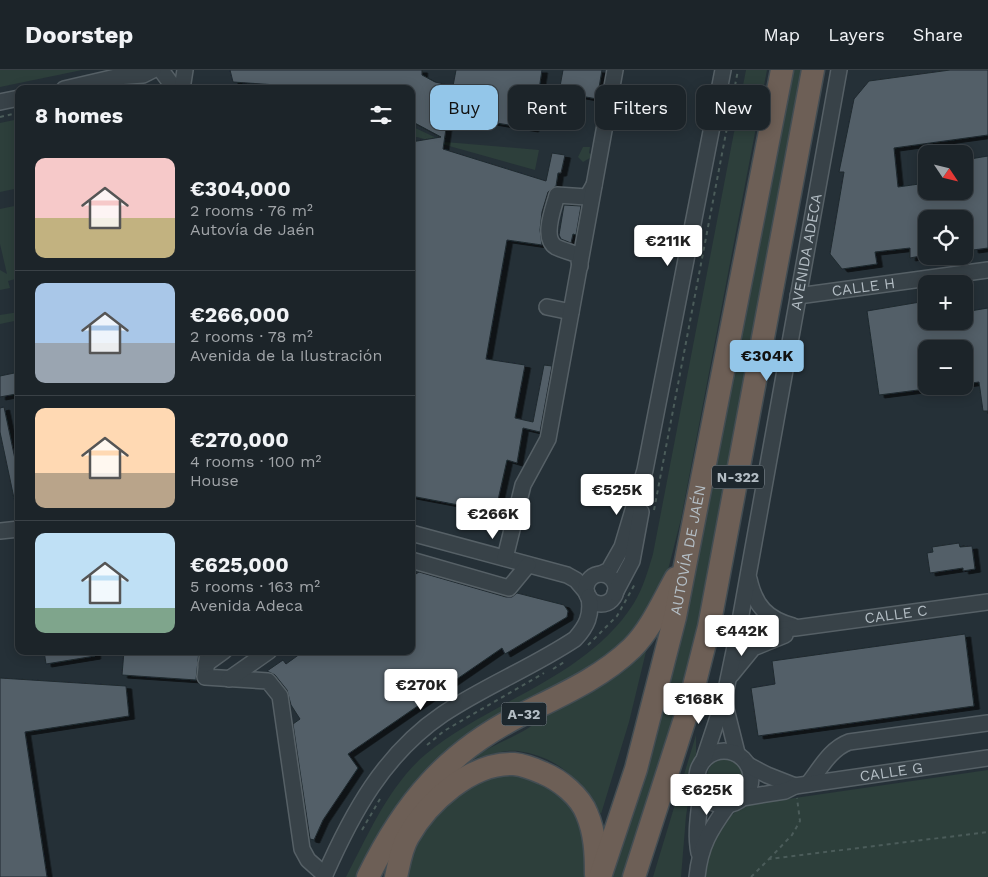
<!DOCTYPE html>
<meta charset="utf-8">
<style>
body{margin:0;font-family:"Work Sans",sans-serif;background:#252c31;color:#f1f3f6;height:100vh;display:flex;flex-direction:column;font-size:19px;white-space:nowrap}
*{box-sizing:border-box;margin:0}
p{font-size:16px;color:#a0a4a8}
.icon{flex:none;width:28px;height:28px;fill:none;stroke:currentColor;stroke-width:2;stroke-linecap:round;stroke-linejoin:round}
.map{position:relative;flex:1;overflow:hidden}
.drawer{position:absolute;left:15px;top:15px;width:400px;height:570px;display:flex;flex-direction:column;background:#1c2429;border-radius:10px;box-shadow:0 2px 12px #0003,0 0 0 1px #3a4146}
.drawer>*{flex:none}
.banner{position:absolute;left:430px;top:15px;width:475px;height:45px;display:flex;gap:10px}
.needle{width:32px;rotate:125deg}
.fabs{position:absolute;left:918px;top:75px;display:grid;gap:10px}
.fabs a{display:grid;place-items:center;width:55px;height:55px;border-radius:10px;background:#1c2429;box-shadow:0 2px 12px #0003,0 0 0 1px #3a4146;font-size:25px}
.price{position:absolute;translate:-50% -42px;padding:0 11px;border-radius:5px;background:#fff;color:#222;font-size:16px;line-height:32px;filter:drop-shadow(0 1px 2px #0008)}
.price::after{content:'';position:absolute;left:50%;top:30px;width:15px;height:11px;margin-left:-8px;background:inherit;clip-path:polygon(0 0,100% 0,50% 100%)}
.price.active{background:#93c6e9;color:#111}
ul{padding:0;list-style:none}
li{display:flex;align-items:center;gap:15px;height:125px;padding:0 20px}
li+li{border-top:1px solid #3a4146}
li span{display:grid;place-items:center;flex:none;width:140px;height:100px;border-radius:10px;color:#555}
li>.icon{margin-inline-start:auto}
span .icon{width:60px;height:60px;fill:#fffc;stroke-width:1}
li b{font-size:21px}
h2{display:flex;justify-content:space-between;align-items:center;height:60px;padding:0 20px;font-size:21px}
.chip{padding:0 18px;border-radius:10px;background:#1c2429;box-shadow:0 2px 12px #0003,0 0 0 1px #3a4146;font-size:18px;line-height:45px}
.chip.active{background:#93c6e9;color:#111}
header{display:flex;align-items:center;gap:30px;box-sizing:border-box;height:70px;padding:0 25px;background:#1c2429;border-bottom:1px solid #3a4146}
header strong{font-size:24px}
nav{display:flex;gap:28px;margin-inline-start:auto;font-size:18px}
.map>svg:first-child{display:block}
</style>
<header>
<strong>Doorstep</strong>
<nav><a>Map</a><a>Layers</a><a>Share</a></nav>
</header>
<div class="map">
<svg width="988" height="807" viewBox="0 0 988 807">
<defs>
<filter id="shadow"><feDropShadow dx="5.5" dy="3" stdDeviation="0" flood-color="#0009"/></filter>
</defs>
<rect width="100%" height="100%" fill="#253037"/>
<path fill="#2d3f3b" d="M0 0H82L0 17Z
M746 0H767L681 449 667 504 648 537 627 567 601 591 518 637 358 807H346C368 765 389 715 426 684 491 630 587 608 634 533 643 518 648 501 653 484Z
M788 0H805C769 193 740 390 692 580 673 657 648 732 624 807H606Z
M19 49V118L0 122V53Z
M411 56 445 72 539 80 535 100 417 67 411 68Z
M583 77H590L589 83 592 85 590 88 583 92 578 87Z
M19 135V208L8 211 10 218 0 220V200L7 204 0 174V139Z
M19 242V250L0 254V245Z
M650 565 629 652 601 744C580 711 560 687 518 681 504 679 483 687 469 690 489 676 512 669 533 655 574 628 611 595 650 565Z
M696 665V684L686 746 681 807H653Z
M707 707a18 18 0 1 1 36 0a18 18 0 1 1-36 0Z
M988 700V807H705C707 777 718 750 746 735Z
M505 701 547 709 579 740 589 787 584 807H403L411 775 452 724Z"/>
<path fill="#525f68" stroke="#1f292f" filter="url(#shadow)" d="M230 0H422V5L435 12 453 16 456 0H542L533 59 448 45 443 79 546 111 552 83 565 85 561 103H558L556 116 548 122 542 142 540 160 542 175 507 170 486 289 525 295 515 348 533 352 544 295 552 296 540 362 523 358 517 393 507 390 498 430 503 431 501 443 411 426V72L441 67 411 51V19H335L233 12Z
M563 0H602L597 29 559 22Z
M950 0H988V65L894 78 898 117 926 113V121H964V90L988 86V178L973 180 971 170 964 171V149H926V185L910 188V178L875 182 877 194 842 199 830 184 844 102H839L854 29 869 11Z
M564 135 581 136 576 165 573 164 571 173 561 169 559 165Z
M926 231V251H964V242L988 238V341H983L979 312 964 314V279H926V319L879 325 867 241Z
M19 302V320H15L16 324 0 327V306Z
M4 337 19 408V433H15L0 362V338Z
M959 473 960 477 972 476 975 499 963 501V498L930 503 927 483 933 482 932 477Z
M419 502 506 527H512L517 523 564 535 568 541 567 547 505 584 502 578 348 684 358 698 323 750 314 770 310 769 293 654 300 649 291 635 287 620 275 605 267 601 283 590 286 594 304 581H411V507Z
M965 564 974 636 758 666 751 618 775 614 772 591Z
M44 581H95V586L46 594Z
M124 581H199L196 610 122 605Z
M0 608 126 616 129 646 25 662 47 807H0Z"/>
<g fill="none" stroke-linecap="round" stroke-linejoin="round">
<g stroke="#566066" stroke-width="18">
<g id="minor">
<path d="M161 0 175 19"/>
<path d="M64 19 116 7 143 5 153 0"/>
<path d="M182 19 185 0"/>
<path d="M0 32 19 28"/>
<path d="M580 196 578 185C571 182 562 180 556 177 541 168 554 137 557 125L587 127 594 115"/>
<path id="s1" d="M798 226 988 200"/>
<path d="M547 237 571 242"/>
<path d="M0 461 19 459"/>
<path d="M411 463 567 505 576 510 587 523"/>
<path d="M505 488 523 415 548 369 615 0"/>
<path d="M411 490 509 518 528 495"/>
<path d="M601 504 609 500 622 477 645 400 723 0"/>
<circle cx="601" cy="519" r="15"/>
<path d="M749 509C755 536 767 549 793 556"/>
<path d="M615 523 632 491 641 442"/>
<path id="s2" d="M737 567 754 561 795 558 988 532"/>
<path d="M208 581 205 607 268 611 280 626 302 779 308 790 325 805"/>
<path d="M206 594 224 581"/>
<path d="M731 605 753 578 785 565"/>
<path d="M229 609 269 581"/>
<path d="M724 631 737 683"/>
<circle cx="724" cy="708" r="27"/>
<path id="s3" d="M704 689 724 629 737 567 839 0"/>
<path d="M748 695 767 705 795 716"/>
<path d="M808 714C820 699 830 679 849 672L988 653"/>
<path id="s4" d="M742 728 785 721 795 716 988 688"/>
<path d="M699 783C695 763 699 743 701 723"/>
<path d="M324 807C352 743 384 684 443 644 485 616 533 597 575 569 587 556 592 545 589 527"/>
<path d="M697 807C700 776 710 760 728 735"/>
</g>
</g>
<g stroke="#434d53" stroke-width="25">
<g id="highway">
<path d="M368 807C404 733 447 682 521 645 559 626 601 608 632 578 651 559 663 531 676 508"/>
<path d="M396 807C399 794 401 779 408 767 427 733 471 692 514 694 524 695 534 699 543 703 560 710 580 726 587 744 595 763 596 783 596 804"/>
<path id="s5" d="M600 807 636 699 675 547 782 0"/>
<path d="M634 807 689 636 709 557 813 0"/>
</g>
</g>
<path stroke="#4b5c5a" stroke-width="2" stroke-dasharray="4 4" stroke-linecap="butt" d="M0 47 17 43
M654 440 738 0
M588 575 617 546 636 512
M553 599 566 591
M427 675 444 661 544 603
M362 760 380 729
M769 789 792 765 800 751 797 728
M751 807 769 789 988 762"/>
<use href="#minor" stroke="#384248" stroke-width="15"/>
<use href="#highway" stroke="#6d5f56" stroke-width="22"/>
</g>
<g text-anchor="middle" stroke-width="4" stroke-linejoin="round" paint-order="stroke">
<g fill="#1d272d" stroke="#869097" stroke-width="1">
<rect x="712" y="395.5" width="52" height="23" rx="4"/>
<rect x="501.5" y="632.5" width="45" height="23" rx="4"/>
</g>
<g font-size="14" font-weight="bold" fill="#b3bdc4">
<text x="738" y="412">N-322</text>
<text x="524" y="649">A-32</text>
</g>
<g font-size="15" fill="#b3bdc4" stroke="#1d272d">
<text dy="5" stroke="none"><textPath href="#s3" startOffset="518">AVENIDA ADECA</textPath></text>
<text dy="5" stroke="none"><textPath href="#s1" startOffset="66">CALLE H</textPath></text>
<text dy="5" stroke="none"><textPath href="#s5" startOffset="339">AUTOVÍA DE JAÉN</textPath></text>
<text dy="5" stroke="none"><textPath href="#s2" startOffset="161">CALLE C</textPath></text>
<text dy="5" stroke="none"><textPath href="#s4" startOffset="152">CALLE G</textPath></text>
</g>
</g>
</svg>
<div class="fabs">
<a><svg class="needle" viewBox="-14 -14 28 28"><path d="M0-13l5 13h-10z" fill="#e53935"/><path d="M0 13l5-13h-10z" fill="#a0a4a8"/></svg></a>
<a><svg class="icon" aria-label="locate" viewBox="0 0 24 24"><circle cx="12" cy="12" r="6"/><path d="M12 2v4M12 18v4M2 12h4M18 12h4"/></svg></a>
<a>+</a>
<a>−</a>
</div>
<b class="price" style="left:668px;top:197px">€211K</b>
<b class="price active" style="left:767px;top:312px">€304K</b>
<b class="price" style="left:617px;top:446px">€525K</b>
<b class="price" style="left:493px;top:470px">€266K</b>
<b class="price" style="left:742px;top:587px">€442K</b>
<b class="price" style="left:421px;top:641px">€270K</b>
<b class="price" style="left:699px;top:655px">€168K</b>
<b class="price" style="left:707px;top:746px">€625K</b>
<div class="banner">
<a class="chip active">Buy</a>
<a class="chip">Rent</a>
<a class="chip">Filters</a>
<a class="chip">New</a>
</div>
<section class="drawer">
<h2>8 homes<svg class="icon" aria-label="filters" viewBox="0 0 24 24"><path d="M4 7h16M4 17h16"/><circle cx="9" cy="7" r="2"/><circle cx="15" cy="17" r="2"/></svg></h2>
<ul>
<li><span style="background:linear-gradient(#f6c9c9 60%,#c2b280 0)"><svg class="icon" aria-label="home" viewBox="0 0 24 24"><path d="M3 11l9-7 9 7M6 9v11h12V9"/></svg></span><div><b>€304,000</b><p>2 rooms · 76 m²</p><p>Autovía de Jaén</p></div></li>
<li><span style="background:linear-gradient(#a9c7e8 60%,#9aa5b1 0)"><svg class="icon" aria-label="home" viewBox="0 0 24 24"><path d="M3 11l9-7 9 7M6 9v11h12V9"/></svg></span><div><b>€266,000</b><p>2 rooms · 78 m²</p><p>Avenida de la Ilustración</p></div></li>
<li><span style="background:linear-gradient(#ffd9b3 65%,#b9a48a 0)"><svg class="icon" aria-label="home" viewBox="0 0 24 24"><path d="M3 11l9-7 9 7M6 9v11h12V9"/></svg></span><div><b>€270,000</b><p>4 rooms · 100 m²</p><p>House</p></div></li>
<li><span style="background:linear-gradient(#bfe0f5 75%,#7fa58c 0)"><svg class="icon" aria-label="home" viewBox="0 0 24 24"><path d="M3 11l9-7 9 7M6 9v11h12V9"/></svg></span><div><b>€625,000</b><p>5 rooms · 163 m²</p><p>Avenida Adeca</p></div></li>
</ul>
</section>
</div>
